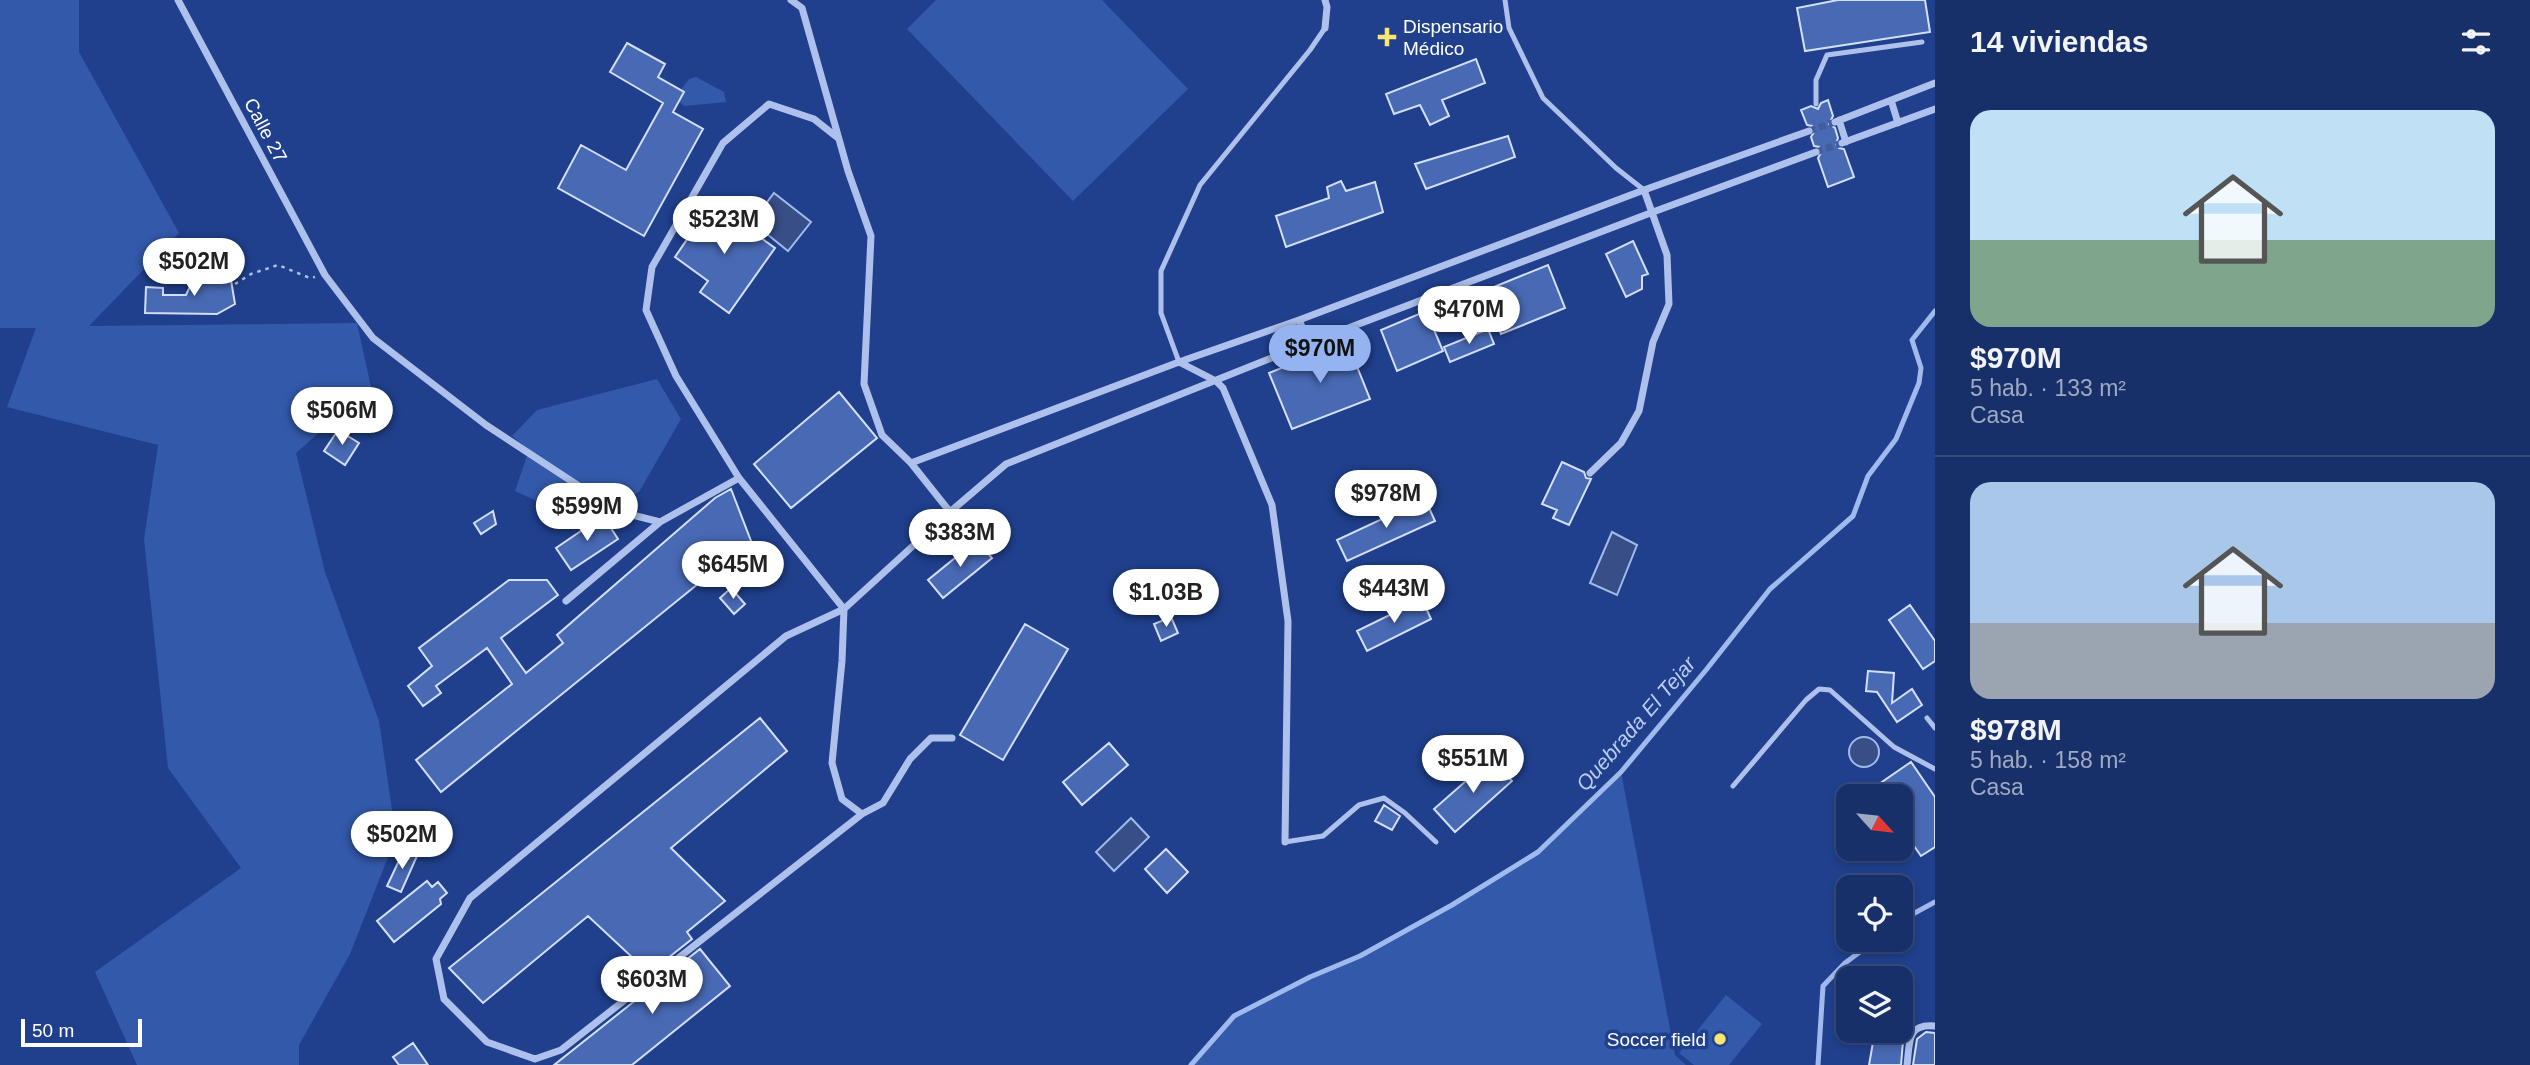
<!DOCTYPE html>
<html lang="es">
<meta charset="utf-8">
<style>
body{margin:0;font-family:Helvetica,sans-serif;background:#253c72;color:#f1f3f6;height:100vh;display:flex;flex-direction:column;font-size:26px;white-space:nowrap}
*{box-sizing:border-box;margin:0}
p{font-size:23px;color:#9fa9c1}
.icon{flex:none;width:38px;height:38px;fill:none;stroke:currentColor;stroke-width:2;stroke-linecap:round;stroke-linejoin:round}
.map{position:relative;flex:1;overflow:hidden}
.side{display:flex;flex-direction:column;background:#18306a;width:595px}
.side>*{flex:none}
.needle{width:46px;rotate:117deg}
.fabs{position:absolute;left:1836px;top:784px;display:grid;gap:14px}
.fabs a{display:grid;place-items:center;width:77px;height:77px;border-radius:14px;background:#18306a;box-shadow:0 4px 10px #0003,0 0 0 2px #364b7e;font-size:35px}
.scale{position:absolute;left:21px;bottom:18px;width:121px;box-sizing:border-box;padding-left:7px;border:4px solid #fff;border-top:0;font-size:19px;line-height:24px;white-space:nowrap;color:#fff;-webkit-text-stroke:5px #20408d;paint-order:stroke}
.price{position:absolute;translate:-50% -60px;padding:0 16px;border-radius:24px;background:#fff;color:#222;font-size:23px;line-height:46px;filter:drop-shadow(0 2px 4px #0008)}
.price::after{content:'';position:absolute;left:50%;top:42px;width:21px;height:16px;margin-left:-10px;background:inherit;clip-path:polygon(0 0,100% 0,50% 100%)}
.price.on{background:#95b2f1;color:#111}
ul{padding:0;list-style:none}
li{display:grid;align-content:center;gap:14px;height:371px;padding:0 35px}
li+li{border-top:2px solid #364b7e}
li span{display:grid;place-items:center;height:217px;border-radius:21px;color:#555}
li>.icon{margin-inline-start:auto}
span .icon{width:126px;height:126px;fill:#fffc;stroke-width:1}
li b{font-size:30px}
h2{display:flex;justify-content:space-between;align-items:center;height:84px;padding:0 35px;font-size:30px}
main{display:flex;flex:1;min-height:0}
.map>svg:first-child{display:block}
</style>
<main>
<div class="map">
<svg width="1935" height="1065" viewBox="0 0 1935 1065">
<rect width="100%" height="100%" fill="#20408d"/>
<path fill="#3359aa" d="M0 0H79V52L179 233 89 326 357 323 371 387 296 453 325 572 379 721 396 837 350 954 299 1045V1065H137L95 972 241 868 168 768 144 539 158 445 7 407 36 328H0Z
M936 0H1102L1188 89 1073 201 907 29Z
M696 77 724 92 726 102 684 106 679 101 684 93 681 90 689 79Z
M657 379 681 419 639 492 580 521 515 491 529 450 512 436 537 410Z
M1621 772 1675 1055 1686 1065H1191L1234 1016 1310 977 1360 956 1452 905 1538 852Z
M1726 995 1762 1024 1729 1065H1694L1679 1053Z"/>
<path fill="#374e87" stroke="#a1baed" stroke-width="2" d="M774 193 811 222 788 251 752 222Z
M1612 532 1637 545 1617 595 1590 583Z
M1849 752a15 15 0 1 1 30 0a15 15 0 1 1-30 0Z
M1131 818 1149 837 1114 871 1096 852Z"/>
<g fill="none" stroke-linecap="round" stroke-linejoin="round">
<path stroke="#a1baed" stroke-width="5" d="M1900 921 1935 902
M1191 1065 1234 1016 1310 977 1360 956 1452 905 1538 852 1621 772 1706 670 1770 589 1853 516 1868 476 1896 439 1919 383 1921 368 1912 340 1935 311
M1818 1065 1823 986 1845 963 1876 940"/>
</g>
<path fill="#4869b4" stroke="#d3dff9" stroke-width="2" d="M1838 0H1925L1930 32 1805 51 1797 8Z
M627 43 665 64 658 77 684 92 673 112 703 129 644 236 558 188 581 145 626 170 663 103 610 72Z
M1476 59 1485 83 1442 100 1449 116 1430 125 1420 105 1394 114 1386 94Z
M1828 100 1833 116 1829 124 1835 128 1838 138 1836 144 1839 148 1844 149 1854 177 1828 187 1818 158 1822 151 1819 147 1814 146 1811 137 1815 130 1812 126 1807 125 1801 110 1811 106 1818 109 1821 103Z
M1508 136 1515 157 1426 189 1415 164Z
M1341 181 1346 191 1375 182 1383 212 1286 247 1276 216 1329 198 1327 187Z
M712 203 775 248 729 313 700 292 708 281 675 257Z
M1633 241 1648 274 1642 276V289L1626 297 1606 254Z
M1548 265 1565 308 1501 334 1484 291Z
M230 274 235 304 217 314 145 313 146 287 163 288V295H186L193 280Z
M1426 311 1443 351 1397 371 1381 330Z
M1488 329 1494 344 1450 362 1444 347Z
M1352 340 1360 363 1356 364 1370 399 1292 429 1269 373Z
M839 392 877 438 791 508 754 464Z
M338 430 359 443 345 465 324 451Z
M1562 462 1584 472 1586 478 1591 479 1569 525 1553 518 1557 510 1542 504Z
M731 489 751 541 441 792 416 760 512 684 487 648 436 686 441 693 423 706 408 686 432 666 419 648 509 580H547L558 595 501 638 526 673 563 643 557 635 715 498Z
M1425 499 1435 521 1347 561 1337 540Z
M493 511 496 524 481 534 474 523Z
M603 516 618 539 571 570 556 548Z
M977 540 992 558 943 598 928 580Z
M731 588 745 604 734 614 720 598Z
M1422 599 1431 619 1367 651 1357 631Z
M1910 605 1935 641V661L1923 669 1889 620Z
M1171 617 1178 633 1161 641 1154 624Z
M1025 624 1068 649 1003 760 960 735Z
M1868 671 1894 673 1892 703 1912 689 1922 705 1897 722 1877 692 1866 691Z
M760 718 787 751 671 848 725 901 687 932 692 939 649 973 588 916 483 1003 449 968Z
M1109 743 1128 765 1082 805 1063 782Z
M1492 758 1512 781 1455 832 1434 809Z
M1911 762 1935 797V847L1921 856 1900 826V796H1888L1879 784Z
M1384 805 1400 816 1392 830 1375 821Z
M1166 849 1188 872 1167 893 1145 869Z
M404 850 417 856 401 892 387 886Z
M427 881 432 887 438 882 447 893 440 899 441 904 394 942 377 921Z
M700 949 730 986 632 1065H554Z
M1900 1028 1908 1030 1903 1041 1901 1065H1869L1875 1031H1900Z
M1926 1032 1935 1033V1065H1913L1917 1039Z
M413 1043 428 1065H399L393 1057Z"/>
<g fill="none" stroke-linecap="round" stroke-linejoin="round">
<path stroke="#415d9e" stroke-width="7" stroke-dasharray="7 3.5" stroke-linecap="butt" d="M1809 131 1835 122
M1816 152 1842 143"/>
<path stroke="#aec1ec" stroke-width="2.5" stroke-dasharray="3.5 5" stroke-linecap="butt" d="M235 284 251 274 278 265 310 278 315 277"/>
<path stroke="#aec1ec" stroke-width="5" d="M1505 0 1509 28 1543 98 1616 168 1644 190
M1816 104V80L1827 55 1922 42
M1179 362 1161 313V271L1200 185 1310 50 1325 28
M1927 718 1935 728
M1733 786 1806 700 1819 689 1830 690 1894 747 1935 769
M1285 842 1323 836 1359 805 1384 798 1405 813 1436 842"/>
<path stroke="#aec1ec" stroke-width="7" d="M178 0 325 275 373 338 486 425 617 511 660 522
M791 0 802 8 848 171 871 236 864 384 882 435 911 463 950 512
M1325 28 1327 7 1325 0
M1891 100 1898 123
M1839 120 1846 142
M1835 122 1935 83
M838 138 814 119 769 104 723 143 652 267 646 310 676 376 739 478 844 609 842 661 832 763 842 799 862 814
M1842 143 1935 109
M1299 320 1309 343
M1179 362 1216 381 1223 388 1272 505 1288 621 1285 842
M911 463 1179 362 1299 320 1644 190 1809 131
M1590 473 1621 443 1639 411 1653 342 1669 304 1667 255 1644 190
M566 601 660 522 739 478
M952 738H931L910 759 883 803 862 814 561 1050 535 1059 487 1042 444 999 436 959 470 898 786 636 844 609 950 512 1006 464 1309 343 1653 212 1816 152
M1907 1065C1910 1043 1906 1023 1935 1026"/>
</g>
<g fill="#fae56e" stroke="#20408d" stroke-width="2.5">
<path d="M1383.5 26.5h7v7h7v7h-7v7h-7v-7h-7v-7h7z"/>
<circle cx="1720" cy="1039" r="7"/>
</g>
<g text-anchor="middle" stroke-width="7" stroke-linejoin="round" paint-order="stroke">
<g font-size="19" fill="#fff" stroke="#20408d" text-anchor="start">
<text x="1403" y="33">Dispensario<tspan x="1403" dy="22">Médico</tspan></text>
<text x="1706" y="1046" text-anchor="end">Soccer field</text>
</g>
<g font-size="19" fill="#fff" stroke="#20408d">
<text transform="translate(266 130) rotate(62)" y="7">Calle 27</text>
</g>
<g font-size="21" font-style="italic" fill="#baccf3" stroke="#20408d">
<text transform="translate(1636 724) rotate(-49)" y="7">Quebrada El Tejar</text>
</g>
</g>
</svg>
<div class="fabs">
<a><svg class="needle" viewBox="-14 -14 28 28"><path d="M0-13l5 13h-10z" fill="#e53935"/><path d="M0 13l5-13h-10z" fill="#9fa9c1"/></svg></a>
<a><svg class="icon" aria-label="locate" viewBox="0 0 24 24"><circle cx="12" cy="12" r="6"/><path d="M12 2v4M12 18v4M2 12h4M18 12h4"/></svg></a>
<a><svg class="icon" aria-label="layers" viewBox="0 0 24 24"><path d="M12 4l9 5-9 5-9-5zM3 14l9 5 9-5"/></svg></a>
</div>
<div class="scale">50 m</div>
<b class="price" style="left:724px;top:256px">$523M</b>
<b class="price" style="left:194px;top:298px">$502M</b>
<b class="price" style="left:1469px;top:346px">$470M</b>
<b class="price on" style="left:1320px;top:385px">$970M</b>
<b class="price" style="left:342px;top:447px">$506M</b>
<b class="price" style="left:1386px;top:530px">$978M</b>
<b class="price" style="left:587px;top:543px">$599M</b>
<b class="price" style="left:960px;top:569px">$383M</b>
<b class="price" style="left:733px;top:601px">$645M</b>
<b class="price" style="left:1394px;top:625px">$443M</b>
<b class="price" style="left:1166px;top:629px">$1.03B</b>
<b class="price" style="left:1473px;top:795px">$551M</b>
<b class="price" style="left:402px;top:871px">$502M</b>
<b class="price" style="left:652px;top:1016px">$603M</b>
</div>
<section class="side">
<h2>14 viviendas<svg class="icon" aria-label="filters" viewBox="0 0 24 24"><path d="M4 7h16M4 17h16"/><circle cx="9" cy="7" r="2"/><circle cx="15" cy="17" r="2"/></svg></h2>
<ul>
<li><span style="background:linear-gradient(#bfe0f5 60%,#7fa58c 0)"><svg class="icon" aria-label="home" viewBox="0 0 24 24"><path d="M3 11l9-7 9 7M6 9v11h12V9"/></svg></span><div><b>$970M</b><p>5 hab. · 133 m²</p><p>Casa</p></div></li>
<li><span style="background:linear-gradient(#a9c7e8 65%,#9aa5b1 0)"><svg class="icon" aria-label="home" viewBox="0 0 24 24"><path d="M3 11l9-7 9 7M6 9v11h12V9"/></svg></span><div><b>$978M</b><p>5 hab. · 158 m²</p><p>Casa</p></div></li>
</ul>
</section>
</main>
